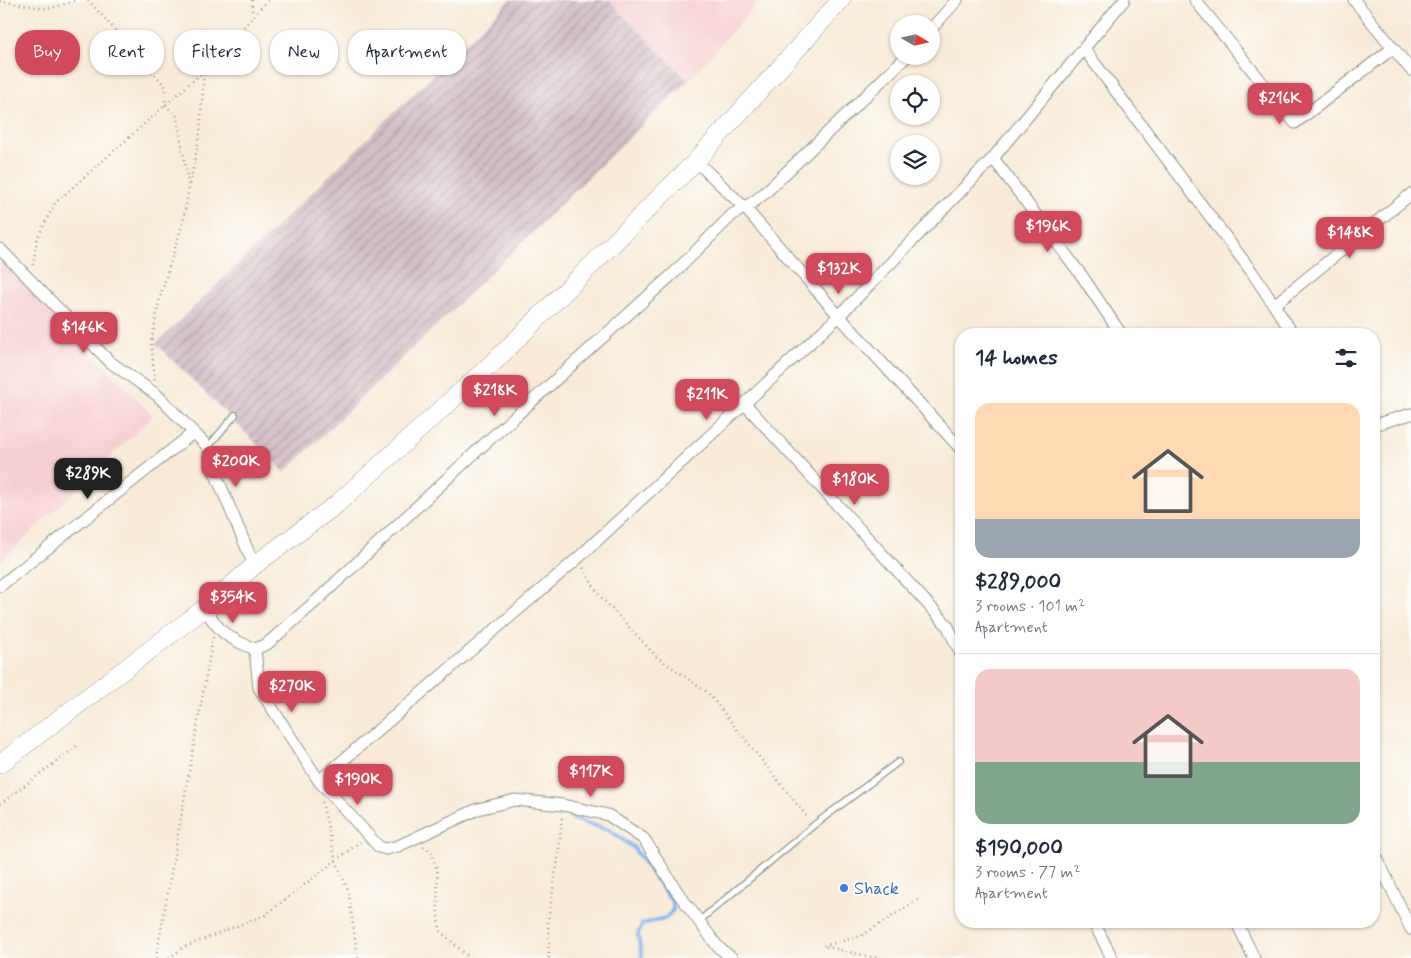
<!DOCTYPE html>
<meta charset="utf-8">
<style>
body{margin:0;font-family:Mynerve,sans-serif;background:#f2f2f3;color:#1f2937;height:100vh;display:flex;flex-direction:column;font-size:19px;white-space:nowrap}
*{box-sizing:border-box;margin:0}
p{font-size:16px;color:#747a83}
.icon{flex:none;width:28px;height:28px;fill:none;stroke:currentColor;stroke-width:2;stroke-linecap:round;stroke-linejoin:round}
.map{position:relative;flex:1;overflow:hidden}
.details{position:absolute;left:955px;top:328px;width:425px;height:600px;display:flex;flex-direction:column;background:#fff;border-radius:20px;box-shadow:0 1px 4px #0004}
.details>*{flex:none}
.banner{position:absolute;left:15px;top:30px;width:475px;height:45px;display:flex;gap:10px}
.needle{width:32px;rotate:99deg}
.tools{position:absolute;left:890px;top:15px;display:grid;gap:10px}
.tools a{display:grid;place-items:center;width:50px;height:50px;border-radius:50%;background:#fff;box-shadow:0 1px 4px #0004;font-size:25px}
.price{position:absolute;translate:-50% -42px;padding:0 11px;border-radius:10px;background:#d1495b;color:#fff;font-size:16px;line-height:32px;filter:drop-shadow(0 1px 2px #0008)}
.price::after{content:'';position:absolute;left:50%;top:30px;width:15px;height:11px;margin-left:-8px;background:inherit;clip-path:polygon(0 0,100% 0,50% 100%)}
.price.selected{background:#222;color:#fff}
ul{padding:0;list-style:none}
li{display:grid;align-content:center;gap:10px;height:265px;padding:0 20px}
li+li{border-top:1px solid #e0e1e3}
li span{display:grid;place-items:center;height:155px;border-radius:15px;color:#555}
li>.icon{margin-inline-start:auto}
span .icon{width:90px;height:90px;fill:#fffc;stroke-width:1}
li b{font-size:21px}
h2{display:flex;justify-content:space-between;align-items:center;height:60px;padding:0 20px;font-size:21px}
.pill{padding:0 18px;border-radius:20px;background:#fff;box-shadow:0 1px 4px #0004;font-size:18px;line-height:45px}
.pill.selected{background:#d1495b;color:#fff}
.map>svg:first-child{display:block}
</style>
<div class="map">
<svg width="1411" height="958" viewBox="0 0 1411 958">
<defs>
<pattern id="industrial-furrows" width="10" height="10" patternUnits="userSpaceOnUse" patternTransform="scale(1.25)"><rect width="10" height="10" fill="#d2bdc6"/><path d="M-1 1l2-2M0 10L10 0M9 11l2-2" fill="none" stroke="#aa9ba2"/></pattern>
</defs>
<rect width="100%" height="100%" fill="#fdfcf7"/>
<filter id="ink" filterUnits="userSpaceOnUse"><feTurbulence type="fractalNoise" baseFrequency=".02" numOctaves="2"/><feDisplacementMap in="SourceGraphic" scale="10" xChannelSelector="R" yChannelSelector="G"/><feConvolveMatrix kernelMatrix="1 2 1 2 8 2 1 2 1" color-interpolation-filters="sRGB"/></filter>
<filter id="wash" filterUnits="userSpaceOnUse"><feTurbulence type="fractalNoise" baseFrequency=".0096" numOctaves="4" result="noise"/><feDisplacementMap in="SourceGraphic" scale="20" xChannelSelector="R" yChannelSelector="G"/><feGaussianBlur stdDeviation="1.12" result="paint"/><feColorMatrix in="noise" values="0 0 0 0 0 0 0 0 0 0 0 0 0 0 0 0 0 1.4 0 .05"/><feComposite in="paint" operator="in"/></filter>
<g filter="url(#wash)">
<rect width="100%" height="100%" fill="#f8ead7"/>
<path fill="#f7cfd2" d="M609 0H760L688 81Z
M0 259 153 416 0 562Z"/>
<path fill="url(#industrial-furrows)" d="M510 0H609L688 81 285 472 156 344Z"/>
<g fill="none" stroke-linecap="round" stroke-linejoin="round">
<path stroke="#83b7f1" stroke-width="4" d="M572 819 609 830 633 847 673 903V910L666 918 642 924 638 935 642 958"/>
</g>
</g>
<g filter="url(#ink)">
<g fill="none" stroke-linecap="round" stroke-linejoin="round">
<g stroke="#8c9486" stroke-width="8">
<path id="service" d="M208 447 235 415
M699 921 814 825 898 762"/>
</g>
<g stroke="#8c9486" stroke-width="13">
<path id="minor" d="M1195 0 1295 123 1393 48
M1354 0 1411 70
M931 29 957 0
M1084 49 1252 272 1293 334
M993 158 1082 276 1121 334
M696 161 745 208 839 316 961 449
M0 249 110 362 157 395 208 447 214 470 251 558 256 564
M1274 305 1411 194
M745 404 947 625 961 654
M1374 425 1411 414
M0 586 193 433
M205 608C219 633 229 639 255 649L267 644 315 602 480 448 675 272 732 215 755 201 767 191 907 56
M255 649 259 688 319 781 379 847 386 849 398 846 478 809 515 800 563 805 608 815 644 839 676 890 718 947 732 958
M319 781 577 559 839 316 993 158 1124 0
M1374 852 1411 929
M1093 921 1112 958
M1236 921 1254 958"/>
</g>
<g stroke="#8c9486" stroke-width="19">
<path id="primary" d="M0 764 205 608 256 564 337 504 497 359 696 161 841 0"/>
</g>
<path stroke="#8c9486" stroke-width="2.5" stroke-dasharray="1 4" stroke-linecap="butt" d="M88 0 166 87 165 105 177 116 189 188 183 222 160 297 151 344 155 380
M252 0V16
M0 1 48 9 77 0
M190 184 200 132 204 71
M33 265 37 239 55 203 204 71 268 0
M583 568 599 595 657 657 708 693 808 818
M322 802 336 861 348 890 358 958
M0 804 77 746
M423 847 431 851 437 870 438 918 441 932 470 958
M156 958 213 637
M169 958 184 947 265 915 360 842
M549 958 548 920 558 859 562 816
M876 958 823 946 861 936 919 899"/>
<use href="#service" stroke="#fff" stroke-width="5.5"/>
<use href="#minor" stroke="#fff" stroke-width="11"/>
<use href="#primary" stroke="#fff" stroke-width="18"/>
</g>
</g>
<circle fill="#3f7fe0" stroke="#fdfcf7" stroke-width="2" cx="844" cy="888" r="5"/>
<g text-anchor="middle" stroke-width="4" stroke-linejoin="round" paint-order="stroke">
<g font-size="18" fill="#366cbe" stroke="#fdfcf7" text-anchor="start">
<text x="854" y="894">Shack</text>
</g>
</g>
</svg>
<div class="tools">
<a><svg class="needle" viewBox="-14 -14 28 28"><path d="M0-13l5 13h-10z" fill="#e53935"/><path d="M0 13l5-13h-10z" fill="#747a83"/></svg></a>
<a><svg class="icon" aria-label="locate" viewBox="0 0 24 24"><circle cx="12" cy="12" r="6"/><path d="M12 2v4M12 18v4M2 12h4M18 12h4"/></svg></a>
<a><svg class="icon" aria-label="layers" viewBox="0 0 24 24"><path d="M12 4l9 5-9 5-9-5zM3 14l9 5 9-5"/></svg></a>
</div>
<b class="price" style="left:1280px;top:125px">$216K</b>
<b class="price" style="left:1048px;top:253px">$196K</b>
<b class="price" style="left:1350px;top:259px">$148K</b>
<b class="price" style="left:839px;top:295px">$132K</b>
<b class="price" style="left:84px;top:354px">$146K</b>
<b class="price" style="left:495px;top:417px">$218K</b>
<b class="price" style="left:707px;top:421px">$211K</b>
<b class="price" style="left:236px;top:488px">$200K</b>
<b class="price selected" style="left:88px;top:500px">$289K</b>
<b class="price" style="left:855px;top:506px">$180K</b>
<b class="price" style="left:233px;top:624px">$354K</b>
<b class="price" style="left:292px;top:713px">$270K</b>
<b class="price" style="left:591px;top:798px">$117K</b>
<b class="price" style="left:358px;top:806px">$190K</b>
<div class="banner">
<a class="pill selected">Buy</a>
<a class="pill">Rent</a>
<a class="pill">Filters</a>
<a class="pill">New</a>
<a class="pill">Apartment</a>
</div>
<section class="details">
<h2>14 homes<svg class="icon" aria-label="filters" viewBox="0 0 24 24"><path d="M4 7h16M4 17h16"/><circle cx="9" cy="7" r="2"/><circle cx="15" cy="17" r="2"/></svg></h2>
<ul>
<li><span style="background:linear-gradient(#ffd9b3 75%,#9aa5b1 0)"><svg class="icon" aria-label="home" viewBox="0 0 24 24"><path d="M3 11l9-7 9 7M6 9v11h12V9"/></svg></span><div><b>$289,000</b><p>3 rooms · 101 m²</p><p>Apartment</p></div></li>
<li><span style="background:linear-gradient(#f6c9c9 60%,#7fa58c 0)"><svg class="icon" aria-label="home" viewBox="0 0 24 24"><path d="M3 11l9-7 9 7M6 9v11h12V9"/></svg></span><div><b>$190,000</b><p>3 rooms · 77 m²</p><p>Apartment</p></div></li>
</ul>
</section>
</div>
